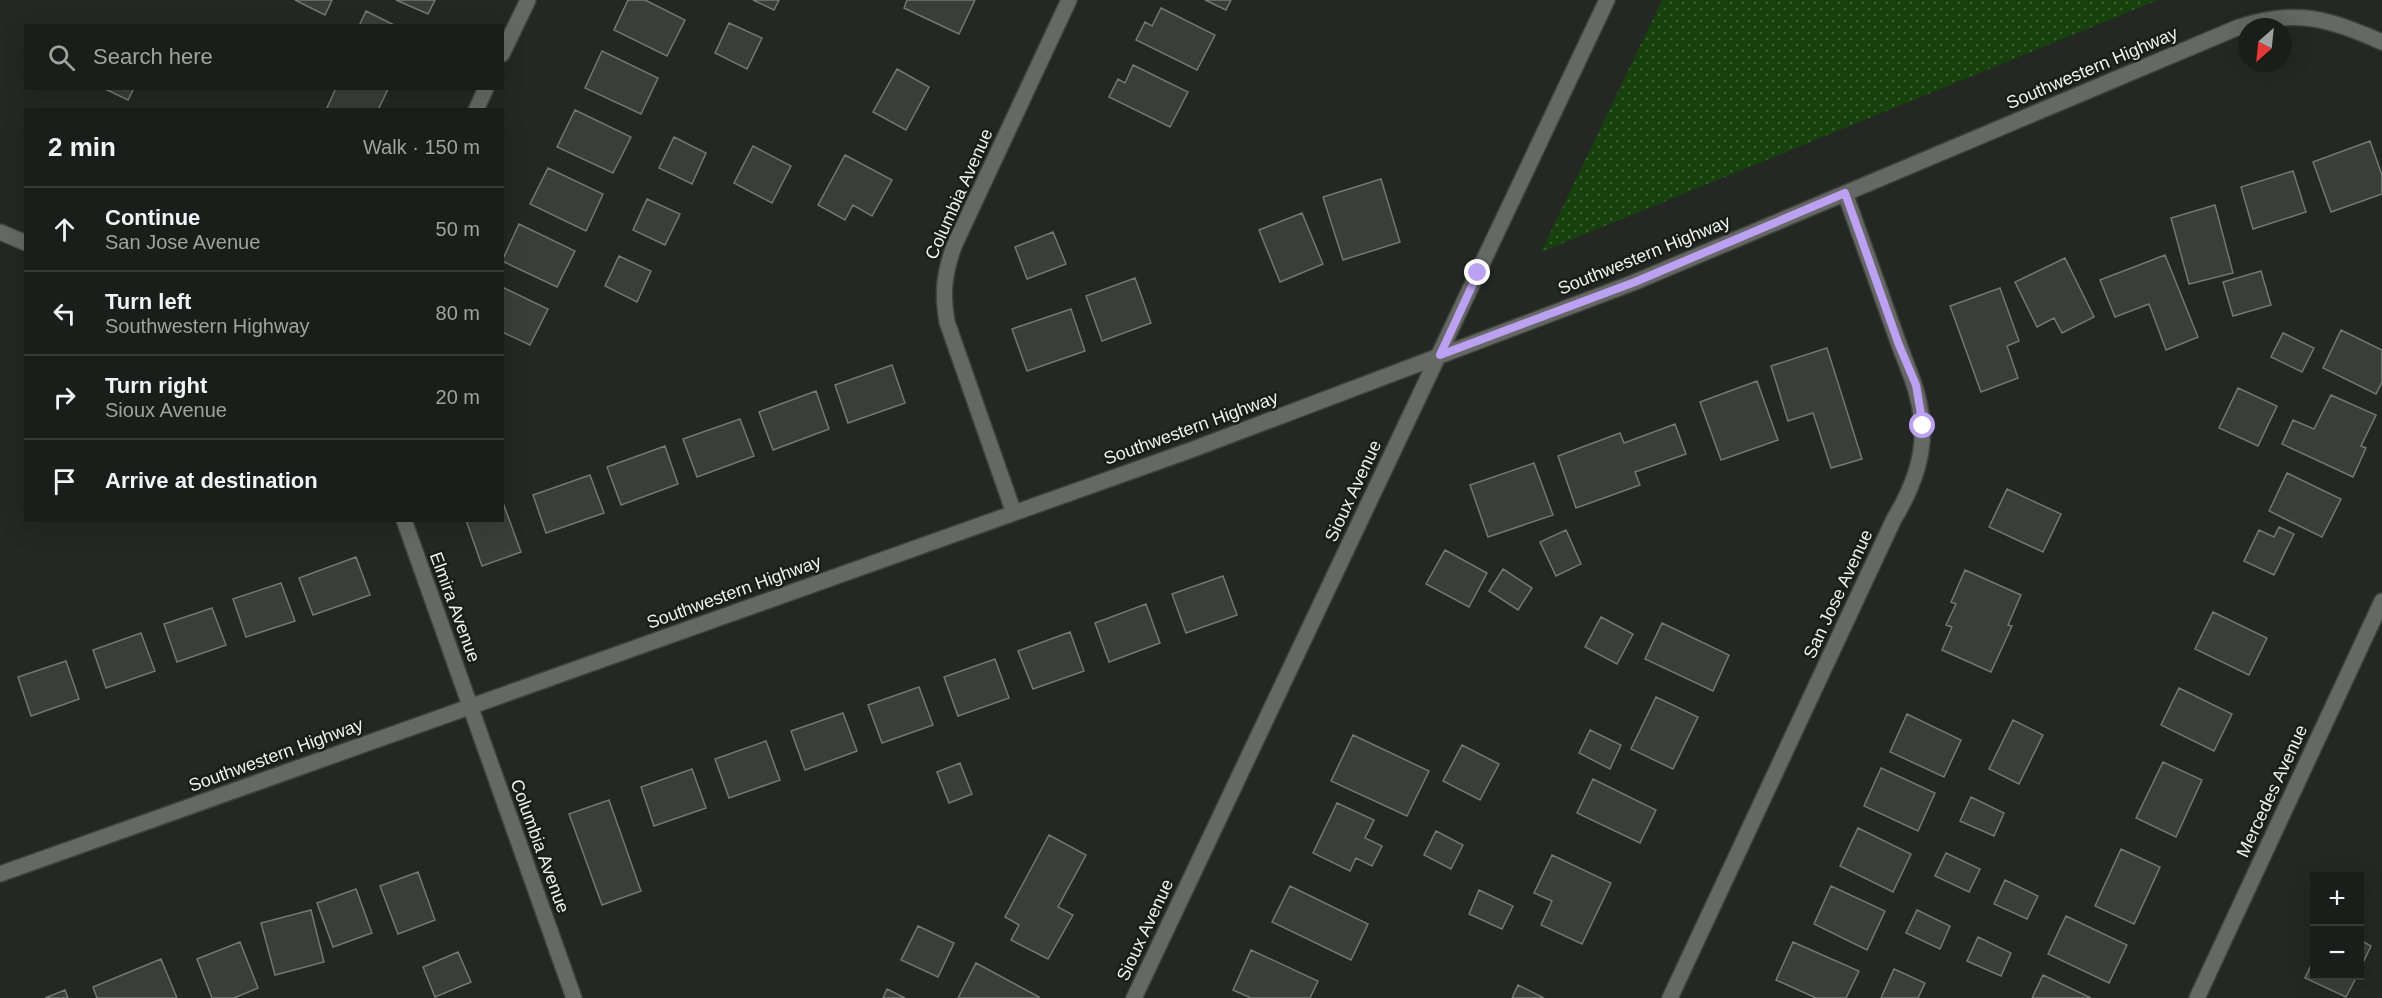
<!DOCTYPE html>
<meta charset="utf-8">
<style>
:root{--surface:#1b1d1a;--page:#282a27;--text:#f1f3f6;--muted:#a0a2a2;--line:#393b39}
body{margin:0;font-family:Helvetica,sans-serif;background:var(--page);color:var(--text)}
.controls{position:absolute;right:18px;bottom:18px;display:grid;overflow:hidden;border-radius:0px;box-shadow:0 6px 24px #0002}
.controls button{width:54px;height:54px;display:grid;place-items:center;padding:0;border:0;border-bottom:2px solid var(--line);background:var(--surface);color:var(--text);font:30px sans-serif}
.compass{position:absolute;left:2238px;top:18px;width:54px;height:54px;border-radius:50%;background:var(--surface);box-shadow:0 6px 24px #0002;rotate:207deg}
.stop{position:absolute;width:18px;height:18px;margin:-14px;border:4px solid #bca0f2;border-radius:50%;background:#fff}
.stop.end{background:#bca0f2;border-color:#fff;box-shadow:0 2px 6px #0008}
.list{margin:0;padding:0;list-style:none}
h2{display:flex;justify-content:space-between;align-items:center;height:78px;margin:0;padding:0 24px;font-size:26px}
h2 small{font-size:20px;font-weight:400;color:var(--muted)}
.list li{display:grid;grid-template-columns:39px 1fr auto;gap:18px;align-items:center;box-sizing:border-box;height:84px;padding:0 24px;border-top:2px solid var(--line)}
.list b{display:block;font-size:22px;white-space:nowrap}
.list p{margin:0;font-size:20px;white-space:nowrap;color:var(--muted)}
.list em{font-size:20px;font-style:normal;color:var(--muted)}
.icon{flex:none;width:33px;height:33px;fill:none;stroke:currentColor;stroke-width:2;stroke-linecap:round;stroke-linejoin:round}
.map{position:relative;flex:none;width:2382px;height:998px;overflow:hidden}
.search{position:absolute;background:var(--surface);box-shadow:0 6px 24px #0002;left:24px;top:24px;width:480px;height:66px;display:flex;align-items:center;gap:15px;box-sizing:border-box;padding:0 21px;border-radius:0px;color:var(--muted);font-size:22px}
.panel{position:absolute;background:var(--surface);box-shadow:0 6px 24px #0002;left:24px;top:108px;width:480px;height:414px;border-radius:0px}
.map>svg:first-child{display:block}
</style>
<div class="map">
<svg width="2382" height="998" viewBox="0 0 2382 998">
<defs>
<pattern id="park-dots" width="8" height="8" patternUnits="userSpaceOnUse" patternTransform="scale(1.5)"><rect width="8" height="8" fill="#17410c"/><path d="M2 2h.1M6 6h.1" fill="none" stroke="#395d30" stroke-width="1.8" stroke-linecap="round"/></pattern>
</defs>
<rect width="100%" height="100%" fill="#242723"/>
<path fill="url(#park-dots)" d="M 1662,0 L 2158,0 L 1541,252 Z"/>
<path fill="#3a3e39" stroke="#737772" stroke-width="1.5" d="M 295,0 L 332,0 L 325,15 Z
M 396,0 L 435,0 L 428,14 Z
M 628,0 L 645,0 L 685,20 L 667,56 L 614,30 Z
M 753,0 L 779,0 L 774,10 Z
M 907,0 L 975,0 L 959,34 L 904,8 Z
M 1205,0 L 1231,0 L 1226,10 Z
M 1161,8 L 1215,35 L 1197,70 L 1136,40 L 1145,22 L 1152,26 Z
M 366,11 L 396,26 L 359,26 Z
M 729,23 L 762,38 L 747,69 L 715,53 Z
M 602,51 L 658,78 L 641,114 L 585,88 Z
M 1133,65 L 1188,92 L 1170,127 L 1109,97 L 1118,79 L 1125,83 Z
M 897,69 L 929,87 L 906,130 L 873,112 Z
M 103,88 L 134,88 L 128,100 Z
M 336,88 L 388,88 L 388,89 L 378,110 L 326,110 Z
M 575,110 L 631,137 L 613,173 L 557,147 Z
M 674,137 L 706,153 L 692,184 L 659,168 Z
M 2370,141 L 2382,175 L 2382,194 L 2331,212 L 2313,162 Z
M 753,146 L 791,166 L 772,203 L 734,183 Z
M 845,155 L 892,180 L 872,216 L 853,205 L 845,220 L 818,205 Z
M 548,168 L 603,194 L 586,231 L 530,204 Z
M 2293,171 L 2306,212 L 2253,229 L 2241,187 Z
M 1381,179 L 1400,242 L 1343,260 L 1323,197 Z
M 647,199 L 680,214 L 665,245 L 633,230 Z
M 2215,205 L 2233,273 L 2189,284 L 2171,218 Z
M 1302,213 L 1323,264 L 1280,282 L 1259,230 Z
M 519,224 L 575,251 L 557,287 L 502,261 Z
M 1053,232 L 1066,264 L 1027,279 L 1015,247 Z
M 2165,255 L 2198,337 L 2166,350 L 2149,304 L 2115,317 L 2100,280 Z
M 619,256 L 651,271 L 637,302 L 605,286 Z
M 2065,258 L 2094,317 L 2062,333 L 2054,318 L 2037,327 L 2015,282 Z
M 2261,271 L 2271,305 L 2233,316 L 2223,282 Z
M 1135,278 L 1151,323 L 1102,341 L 1086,296 Z
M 502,287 L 548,309 L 530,345 L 502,332 Z
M 2000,288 L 2019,341 L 2007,346 L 2018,378 L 1981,392 L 1950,306 Z
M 1071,309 L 1085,351 L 1027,371 L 1012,329 Z
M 2341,330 L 2382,350 L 2382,382 L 2376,394 L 2323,368 Z
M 2283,333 L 2314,348 L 2302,372 L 2271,357 Z
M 1827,348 L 1862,459 L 1831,468 L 1813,413 L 1788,421 L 1771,366 Z
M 892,365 L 905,403 L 848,423 L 835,385 Z
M 1757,381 L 1778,440 L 1721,460 L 1700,402 Z
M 2238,388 L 2277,406 L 2258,446 L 2219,428 Z
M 816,391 L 829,429 L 773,450 L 759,412 Z
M 2331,395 L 2376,415 L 2361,446 L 2366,448 L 2353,477 L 2282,444 L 2293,420 L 2314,429 Z
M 740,419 L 754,456 L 697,477 L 683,439 Z
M 1675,424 L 1686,454 L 1635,472 L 1640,485 L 1576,508 L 1558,456 L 1620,433 L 1624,443 Z
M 665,446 L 678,484 L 621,505 L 607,467 Z
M 1534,463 L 1553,515 L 1488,537 L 1470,485 Z
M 2287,473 L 2341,499 L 2322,537 L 2269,511 Z
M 590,475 L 604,513 L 546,533 L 533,495 Z
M 2007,489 L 2061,514 L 2043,552 L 1989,527 Z
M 502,500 L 521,552 L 482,566 L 466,520 L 502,520 Z
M 2279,527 L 2294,534 L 2274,575 L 2244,561 L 2259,530 L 2274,537 Z
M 1566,530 L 1581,564 L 1556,576 L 1540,542 Z
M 1445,550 L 1487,573 L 1469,607 L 1426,584 Z
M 356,557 L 370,595 L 313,615 L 299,578 Z
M 1503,569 L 1532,588 L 1518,610 L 1489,591 Z
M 1965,570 L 2021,595 L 2008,625 L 2012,626 L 1991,672 L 1942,650 L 1952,627 L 1946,625 L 1956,604 L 1951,602 Z
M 1223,576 L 1237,615 L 1186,633 L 1172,594 Z
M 281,583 L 295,621 L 246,637 L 233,599 Z
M 1146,604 L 1160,643 L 1109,662 L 1095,623 Z
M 212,608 L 226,645 L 177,662 L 164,624 Z
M 2213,612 L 2267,638 L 2249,675 L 2195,649 Z
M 1601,617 L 1633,634 L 1617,664 L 1585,647 Z
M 1662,623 L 1729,655 L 1713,691 L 1645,659 Z
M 1070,632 L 1084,671 L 1033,689 L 1018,651 Z
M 141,633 L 155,671 L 106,688 L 93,650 Z
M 995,659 L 1009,698 L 958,716 L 944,677 Z
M 66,661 L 79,699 L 31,716 L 18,677 Z
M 919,687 L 933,725 L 882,743 L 868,705 Z
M 2179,688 L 2232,714 L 2214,751 L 2161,725 Z
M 1656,697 L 1698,717 L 1673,769 L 1631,749 Z
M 843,713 L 857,751 L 805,770 L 791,731 Z
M 1907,714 L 1961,740 L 1944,777 L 1890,752 Z
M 2013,720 L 2043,735 L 2019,784 L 1989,769 Z
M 1590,730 L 1621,745 L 1610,769 L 1579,753 Z
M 1353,735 L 1429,771 L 1407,816 L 1331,781 Z
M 766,741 L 780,780 L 729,798 L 715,759 Z
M 1462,745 L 1499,764 L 1480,800 L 1443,781 Z
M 2163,762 L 2202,780 L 2176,837 L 2136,818 Z
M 960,763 L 972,794 L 949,803 L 937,772 Z
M 1881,768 L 1935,793 L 1918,831 L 1864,806 Z
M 692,769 L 706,808 L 654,826 L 641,787 Z
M 1593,779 L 1656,810 L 1640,843 L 1577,813 Z
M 1971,797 L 2004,813 L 1994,836 L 1960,821 Z
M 609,800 L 641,891 L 602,905 L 569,814 Z
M 1337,803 L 1374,820 L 1365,838 L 1382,846 L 1372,866 L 1356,858 L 1350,871 L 1313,853 Z
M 1858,828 L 1911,854 L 1893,892 L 1840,866 Z
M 1436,831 L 1463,845 L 1451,869 L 1424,855 Z
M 1049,835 L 1086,855 L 1058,907 L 1073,915 L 1048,959 L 1011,940 L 1019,925 L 1005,917 Z
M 2121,849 L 2160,867 L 2134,924 L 2095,906 Z
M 1946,853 L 1980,869 L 1969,892 L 1935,876 Z
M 1552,855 L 1611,883 L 1582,944 L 1541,925 L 1552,901 L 1534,893 Z
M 418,872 L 435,920 L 398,934 L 380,886 Z
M 2005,880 L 2038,896 L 2027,919 L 1994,904 Z
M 1290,886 L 1368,924 L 1351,960 L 1272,922 Z
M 1831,886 L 1885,911 L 1867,950 L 1814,924 Z
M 356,889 L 372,933 L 333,947 L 317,903 Z
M 1479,890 L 1513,906 L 1502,929 L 1469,914 Z
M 311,910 L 324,962 L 275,975 L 261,923 Z
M 1917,910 L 1950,926 L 1940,949 L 1906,933 Z
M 2066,916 L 2127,945 L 2109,983 L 2048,954 Z
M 918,926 L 954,943 L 938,977 L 901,960 Z
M 1978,937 L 2011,953 L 2001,976 L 1967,961 Z
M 2360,940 L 2371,946 L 2360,969 Z
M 240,942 L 258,988 L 234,998 L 212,998 L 197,959 Z
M 1793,942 L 1859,971 L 1846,998 L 1816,998 L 1776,980 Z
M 1251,950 L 1318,981 L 1310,998 L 1251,998 L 1233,990 Z
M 458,952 L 471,982 L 435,997 L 423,967 Z
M 161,959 L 177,998 L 97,998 L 93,987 Z
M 2314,959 L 2314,976 L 2357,976 L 2346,997 L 2305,978 Z
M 976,963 L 1039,997 L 1038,998 L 958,998 Z
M 1894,969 L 1925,983 L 1918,998 L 1881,998 Z
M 2043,975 L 2091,998 L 2032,998 Z
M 1518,985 L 1544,998 L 1512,998 Z
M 887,989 L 905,998 L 883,998 Z
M 65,990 L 68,998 L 45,998 Z"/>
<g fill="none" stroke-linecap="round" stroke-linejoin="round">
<g stroke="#40433f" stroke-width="18">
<path id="street" d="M 502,54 L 528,0
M 476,110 L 486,88
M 0,232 L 26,243
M 1014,513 L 947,322 C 942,292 944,275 954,246 L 1069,0
M 404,520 L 574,998
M 0,874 L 1191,450 L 1635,282 L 2239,27 C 2296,8 2329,19 2382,42
M 1134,998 L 1607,0
M 1670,998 L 1894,519 C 1911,491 1925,457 1922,423 C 1919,388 1907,368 1896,336 C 1879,288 1862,241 1845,193
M 2197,998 L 2382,601"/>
</g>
<use href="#street" stroke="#666866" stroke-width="15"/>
</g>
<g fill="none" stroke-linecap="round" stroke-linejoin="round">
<path stroke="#bca0f2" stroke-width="8" d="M 1478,273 L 1440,355 L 1635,282 L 1845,193 L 1899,345 L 1916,385 L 1923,426"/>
</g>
<g text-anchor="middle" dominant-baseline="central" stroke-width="5" stroke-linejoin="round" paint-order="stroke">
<g font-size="18" fill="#eef1ee" stroke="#1a1d19">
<text transform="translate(2092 68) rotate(-23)">Southwestern Highway</text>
<text transform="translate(959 194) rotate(-66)">Columbia Avenue</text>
<text transform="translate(1644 255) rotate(-22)">Southwestern Highway</text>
<text transform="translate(1191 428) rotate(-20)">Southwestern Highway</text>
<text transform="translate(1353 491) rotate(-65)">Sioux Avenue</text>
<text transform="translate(734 592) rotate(-20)">Southwestern Highway</text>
<text transform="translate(1838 594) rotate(-65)">San Jose Avenue</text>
<text transform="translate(455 607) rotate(70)">Elmira Avenue</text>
<text transform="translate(276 755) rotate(-20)">Southwestern Highway</text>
<text transform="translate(2272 791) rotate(-65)">Mercedes Avenue</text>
<text transform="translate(540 846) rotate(70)">Columbia Avenue</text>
<text transform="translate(1145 930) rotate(-65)">Sioux Avenue</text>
</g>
</g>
</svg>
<div class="controls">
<button>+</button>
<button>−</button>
</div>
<svg class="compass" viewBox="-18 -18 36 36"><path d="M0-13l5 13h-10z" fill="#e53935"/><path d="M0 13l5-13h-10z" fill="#a0a2a2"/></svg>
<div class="stop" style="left:1923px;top:426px"></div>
<div class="stop end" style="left:1478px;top:273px"></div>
<div class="search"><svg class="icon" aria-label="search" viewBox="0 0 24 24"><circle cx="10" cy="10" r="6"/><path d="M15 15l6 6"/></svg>Search here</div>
<section class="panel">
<h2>2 min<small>Walk · 150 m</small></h2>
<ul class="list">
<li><svg class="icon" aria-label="ahead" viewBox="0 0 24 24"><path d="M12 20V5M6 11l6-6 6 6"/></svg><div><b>Continue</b><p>San Jose Avenue</p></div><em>50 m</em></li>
<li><svg class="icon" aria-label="left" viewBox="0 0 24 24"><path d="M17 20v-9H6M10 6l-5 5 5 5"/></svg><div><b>Turn left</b><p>Southwestern Highway</p></div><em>80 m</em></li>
<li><svg class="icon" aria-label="right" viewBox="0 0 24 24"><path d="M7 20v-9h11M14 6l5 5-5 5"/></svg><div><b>Turn right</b><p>Sioux Avenue</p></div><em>20 m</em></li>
<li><svg class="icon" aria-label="arrive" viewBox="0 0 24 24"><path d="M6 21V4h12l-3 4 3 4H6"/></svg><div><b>Arrive at destination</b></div></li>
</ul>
</section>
</div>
